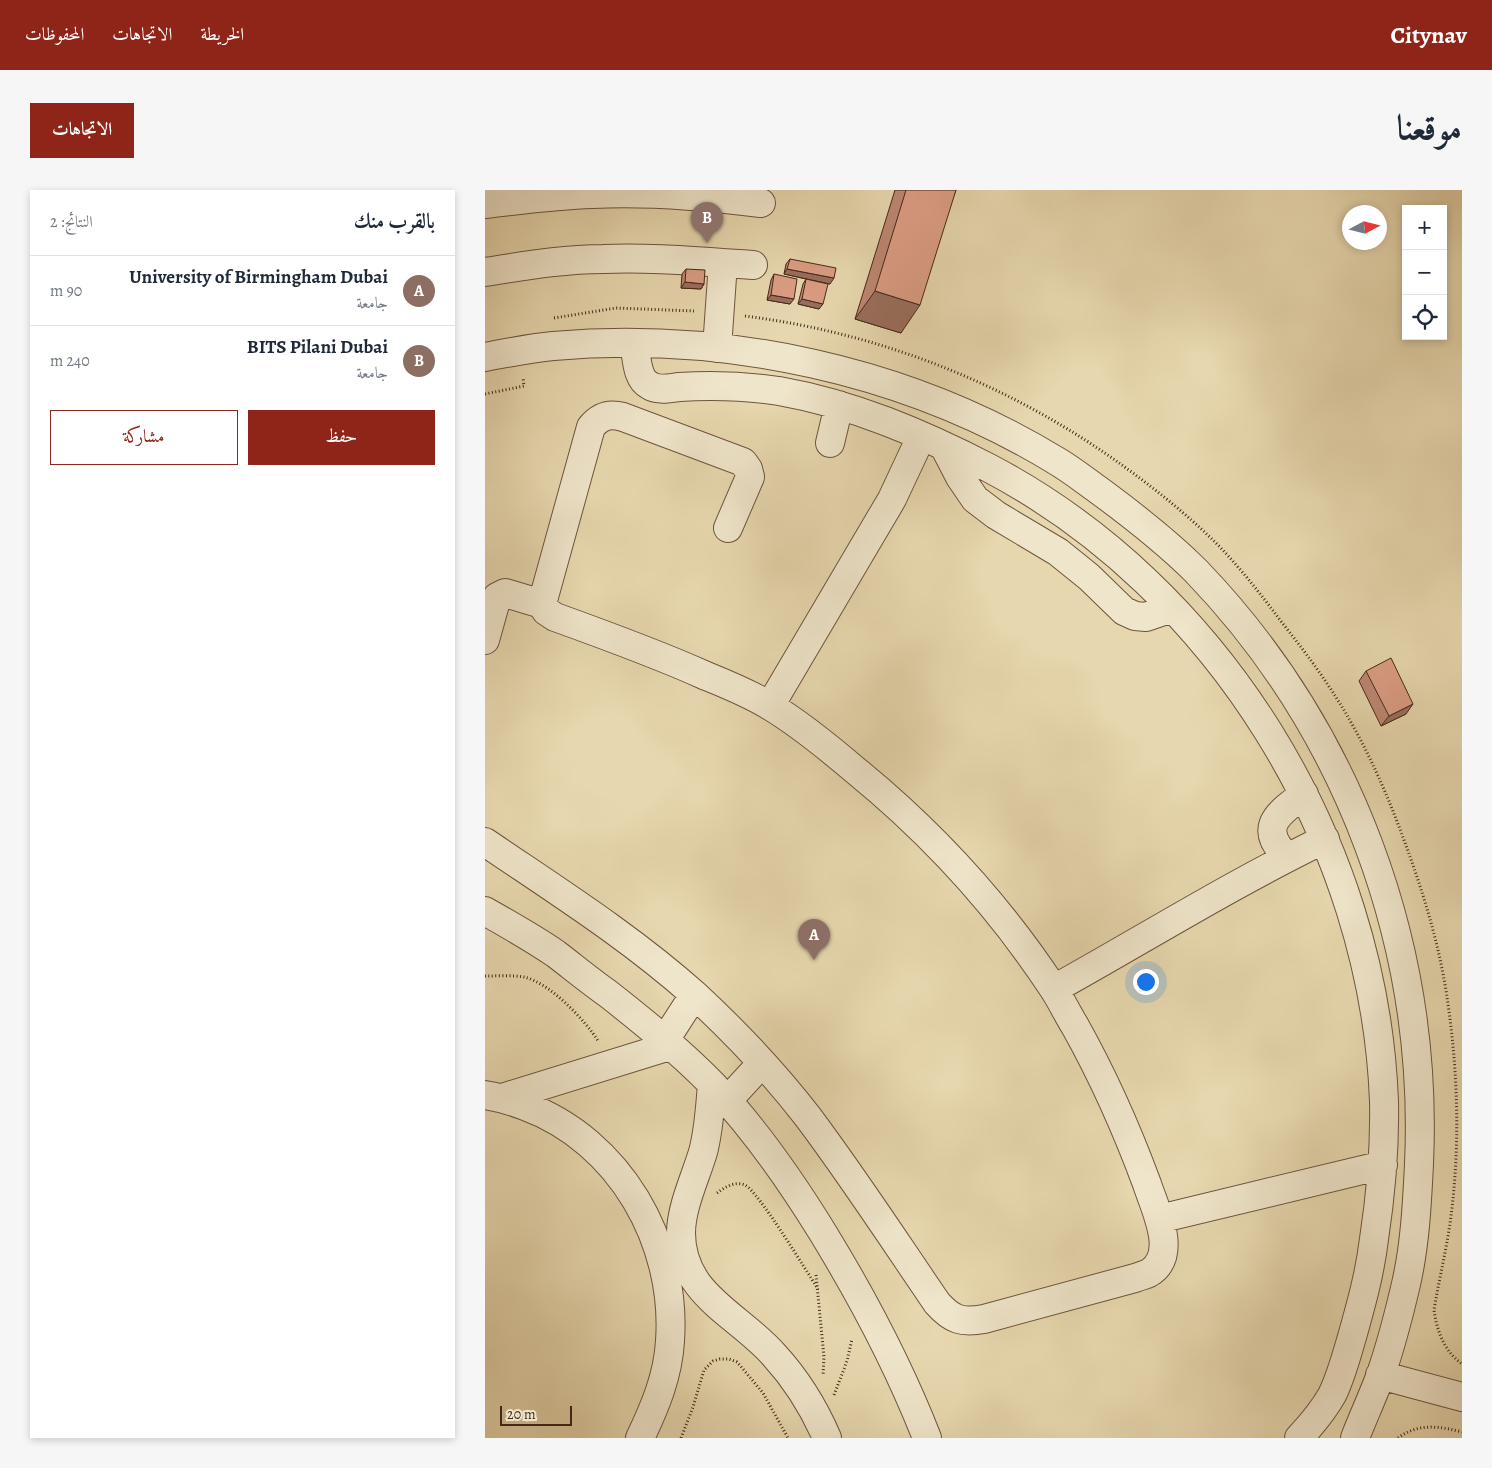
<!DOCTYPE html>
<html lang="ar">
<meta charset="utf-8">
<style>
:root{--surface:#fff;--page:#f6f6f7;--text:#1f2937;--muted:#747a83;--line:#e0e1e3;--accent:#8f2418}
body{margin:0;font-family:Alegreya,Amiri,serif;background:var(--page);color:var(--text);direction:rtl}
.controls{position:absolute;right:15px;top:15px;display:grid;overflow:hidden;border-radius:0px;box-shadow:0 2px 8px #0003}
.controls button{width:45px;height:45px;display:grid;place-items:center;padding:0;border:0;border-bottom:1px solid var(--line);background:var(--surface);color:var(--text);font:25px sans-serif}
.compass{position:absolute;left:857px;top:15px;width:45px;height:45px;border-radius:50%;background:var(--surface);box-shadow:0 2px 8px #0003;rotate:83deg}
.scale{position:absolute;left:15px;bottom:12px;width:72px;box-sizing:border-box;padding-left:5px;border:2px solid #462819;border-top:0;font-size:14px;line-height:18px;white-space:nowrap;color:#462819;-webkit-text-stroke:4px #efe5ca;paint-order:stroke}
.you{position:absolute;left:660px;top:791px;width:18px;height:18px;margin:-12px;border:4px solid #fff;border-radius:50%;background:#1a73e8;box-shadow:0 0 0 8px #1a73e833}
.badge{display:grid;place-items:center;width:32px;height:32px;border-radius:50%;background:var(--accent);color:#fff;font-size:16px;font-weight:700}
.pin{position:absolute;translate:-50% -41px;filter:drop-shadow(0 1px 2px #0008)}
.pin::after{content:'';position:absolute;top:26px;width:18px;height:15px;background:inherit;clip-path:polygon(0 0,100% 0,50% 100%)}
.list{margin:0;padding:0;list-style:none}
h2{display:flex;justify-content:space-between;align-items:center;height:65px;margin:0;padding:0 20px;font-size:21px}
h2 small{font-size:16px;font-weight:400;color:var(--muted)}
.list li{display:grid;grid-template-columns:32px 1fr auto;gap:15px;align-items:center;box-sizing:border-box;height:70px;padding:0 20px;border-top:1px solid var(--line)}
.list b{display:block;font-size:19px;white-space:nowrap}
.list p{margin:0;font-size:16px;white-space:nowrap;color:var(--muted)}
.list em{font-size:16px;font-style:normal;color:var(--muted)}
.actions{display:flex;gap:10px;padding:15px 20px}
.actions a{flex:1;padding:11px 0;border:1px solid var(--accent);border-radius:0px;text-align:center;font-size:18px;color:var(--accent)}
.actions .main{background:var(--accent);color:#fff}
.icon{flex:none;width:28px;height:28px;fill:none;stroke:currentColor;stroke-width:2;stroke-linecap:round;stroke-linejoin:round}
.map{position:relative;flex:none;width:977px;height:1248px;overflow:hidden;direction:ltr;border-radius:0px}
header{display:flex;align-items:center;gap:30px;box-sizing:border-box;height:70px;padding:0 25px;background:var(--accent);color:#fff}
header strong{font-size:24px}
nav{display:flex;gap:28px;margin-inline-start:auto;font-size:18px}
.intro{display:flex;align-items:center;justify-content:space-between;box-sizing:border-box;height:120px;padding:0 30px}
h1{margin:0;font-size:35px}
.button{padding:12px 22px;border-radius:0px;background:var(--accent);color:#fff;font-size:18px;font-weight:700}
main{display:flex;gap:30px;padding:0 30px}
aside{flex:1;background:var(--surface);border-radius:0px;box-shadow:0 2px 8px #0003}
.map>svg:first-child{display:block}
</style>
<header>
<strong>Citynav</strong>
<nav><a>الخريطة</a><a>الاتجاهات</a><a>المحفوظات</a></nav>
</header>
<div class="intro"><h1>موقعنا</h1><a class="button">الاتجاهات</a></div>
<main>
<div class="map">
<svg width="977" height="1248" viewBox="0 0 977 1248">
<rect width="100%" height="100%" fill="#e7d7ae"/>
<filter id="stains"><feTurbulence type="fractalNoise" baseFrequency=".004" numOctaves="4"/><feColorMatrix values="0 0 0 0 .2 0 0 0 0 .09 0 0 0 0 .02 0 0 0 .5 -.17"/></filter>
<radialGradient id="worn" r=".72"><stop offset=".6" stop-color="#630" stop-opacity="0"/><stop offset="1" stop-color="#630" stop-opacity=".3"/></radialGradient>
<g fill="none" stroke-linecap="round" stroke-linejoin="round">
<g stroke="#6e543e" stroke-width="30">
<path id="minor" d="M 0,14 C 36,10 71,5 107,4 C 164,1 220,6 276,13
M 0,82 C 39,76 79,69 118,69 C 169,67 218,72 268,75
M 149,153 C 152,166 151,188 164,195 C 172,201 185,198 194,197 C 228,195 261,196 294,201 C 368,214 438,244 504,278 C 734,399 889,652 899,911 C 900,958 896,1003 889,1049 C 885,1083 876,1115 867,1147 C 861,1167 856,1187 847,1205 C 838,1221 826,1235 814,1248
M 232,158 L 238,73
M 0,167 C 22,163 45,158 68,156 C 240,141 422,180 570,270 C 584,278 598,289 612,299 C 646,324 681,351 711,381 C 864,540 944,755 934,974 C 932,1014 930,1055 921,1094 C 914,1124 906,1155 896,1184 C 888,1206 878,1227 870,1248
M 345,253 L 354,215
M 459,256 L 475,287 L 490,309 L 511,325 L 573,362 L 604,387 L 639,421 L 650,426 L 661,427 L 687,418
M 0,450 L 12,407 L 20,403 L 57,414
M 285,516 L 407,309 L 436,247
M 0,652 C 72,701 145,747 210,805 C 250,842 289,883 323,927 C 368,987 409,1050 452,1113 C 467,1130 477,1133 499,1129 L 650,1088 C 655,1086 660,1085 664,1083 C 694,1065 670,1019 662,994 C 642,940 618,886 590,836 C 582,823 576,810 568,798 C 514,716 446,642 370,580 C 343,557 315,534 285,516 C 264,503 241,494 219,485 C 170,463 120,445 70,427 L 61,421 L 57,414 L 106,237 C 115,226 124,223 138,227 L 258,272 L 263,279 L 265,287 L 243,338
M 802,667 C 772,637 793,624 819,604
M 0,721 C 24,735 48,748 71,764 C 88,777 105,791 122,803 C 158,831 195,861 228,895 C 270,939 306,991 338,1043 C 379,1110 413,1174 442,1248
M 569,799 C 659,749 747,694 840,649
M 180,850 L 209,805
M 227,894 C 225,917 224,940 218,962 C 211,986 196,1017 196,1043 C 196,1105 253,1124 289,1165 C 311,1189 329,1218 342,1248
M 0,905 C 14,907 27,911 40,916 C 135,951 192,1052 185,1151 C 183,1186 170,1217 155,1248
M 17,908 L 185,856
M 242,911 L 277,873
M 674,1029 L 898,975
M 895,1185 L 977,1207"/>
</g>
<path stroke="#462819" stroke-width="3" stroke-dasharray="1 2.5" stroke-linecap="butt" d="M 260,126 C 393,143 518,192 627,268 C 664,294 701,323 733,355 C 757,380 778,407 798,434 C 814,454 829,474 843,495 C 874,541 897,591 916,642 C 937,698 955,755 963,814 C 973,884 975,956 966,1026 C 962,1058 954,1089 949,1120 C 952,1141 959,1161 977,1174
M 69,128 L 131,118 L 209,121
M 0,204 L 39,196 L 38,187
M 0,786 C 12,786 27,785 39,787 C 65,793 99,829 114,852
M 232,1003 C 240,997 250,991 260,995 C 273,1001 322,1082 333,1099
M 331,1085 L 339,1167 L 338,1186
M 349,1205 L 362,1171 L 367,1149
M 196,1248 L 208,1217 L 219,1180 L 228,1171 L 235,1169 L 244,1169 L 252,1172 L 258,1179 L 278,1203 L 303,1248
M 913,1248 C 933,1233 954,1236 977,1242"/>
<use href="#minor" stroke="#efe5ca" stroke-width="28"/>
</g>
<path fill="#bd8772" stroke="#462819" d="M 410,0 L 471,0 L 416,143 L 370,129 Z
M 305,69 L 345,94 L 338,92 L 334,119 L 313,114 L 318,94 L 321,89 L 299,84 L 301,74 Z
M 201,79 L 219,94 L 216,99 L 196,98 L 197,84 Z
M 289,84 L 305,114 L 282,110 L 286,90 Z
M 881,481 L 921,524 L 896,536 L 874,491 Z"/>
<path fill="#9a6e5c" stroke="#462819" d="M 302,79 L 349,88 L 345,94 L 299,84 Z
M 200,92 L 219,94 L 216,99 L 196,98 Z
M 390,101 L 435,115 L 416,143 L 370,129 Z
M 286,105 L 309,109 L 305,114 L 282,110 Z
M 317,109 L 338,114 L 334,119 L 313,114 Z
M 928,514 L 921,524 L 896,536 L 904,526 Z"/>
<path fill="#dc9d84" stroke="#462819" d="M 421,0 L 471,0 L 435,115 L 390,101 Z
M 305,69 L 351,78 L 349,88 L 302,79 Z
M 201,79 L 220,80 L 219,94 L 200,92 Z
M 289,84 L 312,89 L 309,109 L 286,105 Z
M 321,89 L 343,94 L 338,114 L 317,109 Z
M 906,468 L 928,514 L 904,526 L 881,481 Z"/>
<rect width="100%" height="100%" filter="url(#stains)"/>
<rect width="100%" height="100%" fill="url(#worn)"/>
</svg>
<div class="controls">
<button>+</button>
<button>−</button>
<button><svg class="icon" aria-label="locate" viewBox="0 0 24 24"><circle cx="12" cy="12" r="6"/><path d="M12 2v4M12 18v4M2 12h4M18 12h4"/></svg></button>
</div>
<svg class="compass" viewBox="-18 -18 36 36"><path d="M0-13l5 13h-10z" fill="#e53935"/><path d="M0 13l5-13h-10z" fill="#747a83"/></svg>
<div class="scale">20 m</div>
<div class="you"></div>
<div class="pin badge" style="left:329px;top:770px;background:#8d6e63">A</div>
<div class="pin badge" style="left:222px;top:53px;background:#8d6e63">B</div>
</div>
<aside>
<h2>بالقرب منك<small>النتائج: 2</small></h2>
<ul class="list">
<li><span class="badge" style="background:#8d6e63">A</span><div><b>University of Birmingham Dubai</b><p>جامعة</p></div><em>90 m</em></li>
<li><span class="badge" style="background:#8d6e63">B</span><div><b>BITS Pilani Dubai</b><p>جامعة</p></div><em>240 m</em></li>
</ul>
<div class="actions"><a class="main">حفظ</a><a>مشاركة</a></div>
</aside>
</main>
